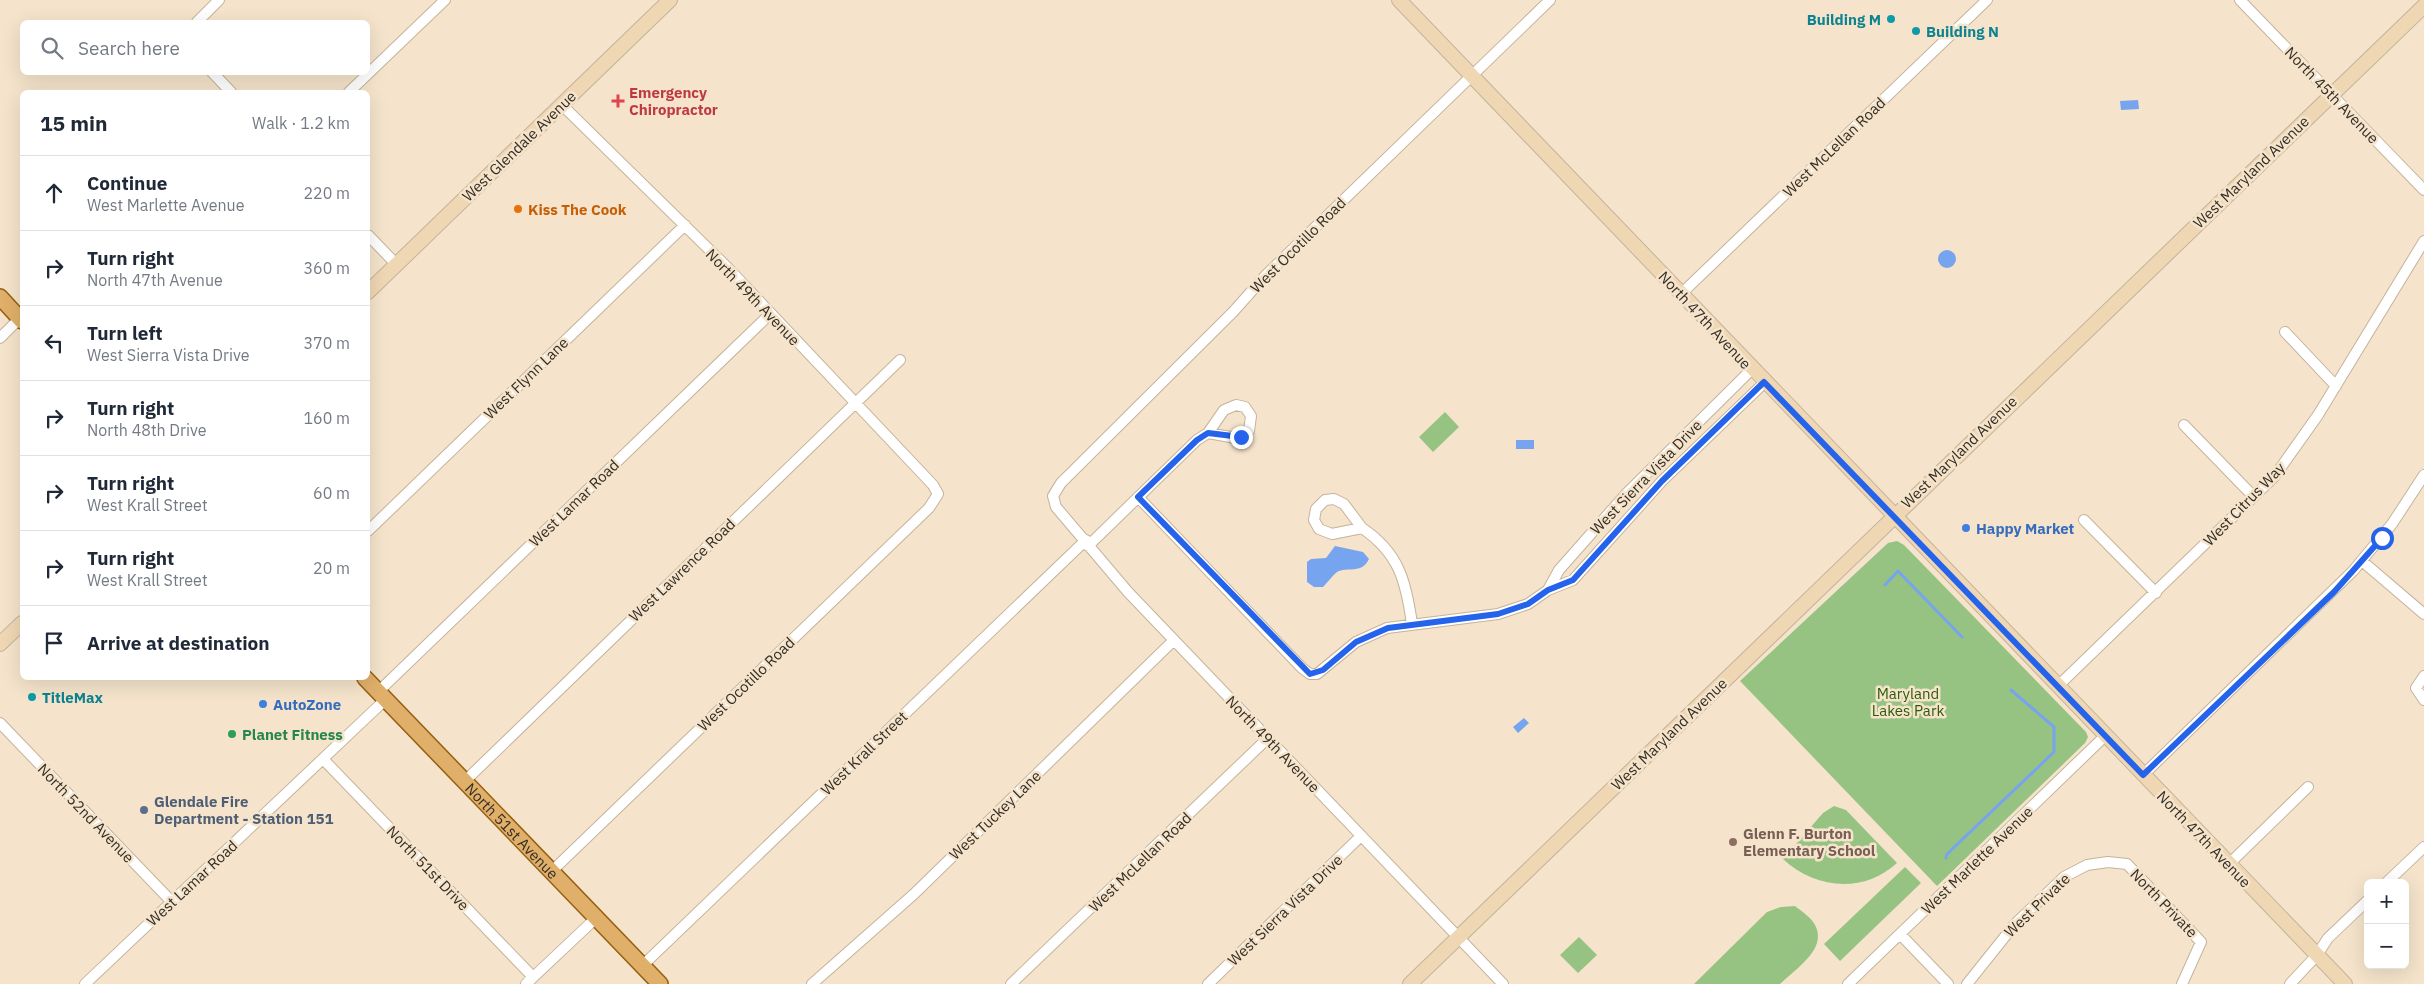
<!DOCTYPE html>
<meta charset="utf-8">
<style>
:root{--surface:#fff;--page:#f2f2f3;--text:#1f2937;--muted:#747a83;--line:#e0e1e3}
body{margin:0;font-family:"IBM Plex Sans",sans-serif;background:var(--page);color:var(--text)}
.controls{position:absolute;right:15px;bottom:15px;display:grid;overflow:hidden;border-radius:8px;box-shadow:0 5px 20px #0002}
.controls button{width:45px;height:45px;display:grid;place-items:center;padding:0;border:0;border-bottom:1px solid var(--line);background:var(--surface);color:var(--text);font:25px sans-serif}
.stop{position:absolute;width:15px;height:15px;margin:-11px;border:4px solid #2563eb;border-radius:50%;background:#fff}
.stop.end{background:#2563eb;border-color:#fff;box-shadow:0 1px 5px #0008}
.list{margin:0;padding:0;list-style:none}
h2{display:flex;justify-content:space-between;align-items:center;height:65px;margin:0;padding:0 20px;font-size:21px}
h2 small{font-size:16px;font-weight:400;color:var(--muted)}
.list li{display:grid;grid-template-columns:32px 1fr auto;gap:15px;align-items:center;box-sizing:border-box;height:75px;padding:0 20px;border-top:1px solid var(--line)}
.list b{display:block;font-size:19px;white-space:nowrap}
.list p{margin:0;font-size:16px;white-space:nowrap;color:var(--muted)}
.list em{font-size:16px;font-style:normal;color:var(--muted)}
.icon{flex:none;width:28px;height:28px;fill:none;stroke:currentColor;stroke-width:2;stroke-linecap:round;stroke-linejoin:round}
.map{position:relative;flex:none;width:2424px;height:984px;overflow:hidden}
.search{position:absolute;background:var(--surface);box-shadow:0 5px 20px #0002;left:20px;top:20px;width:350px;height:55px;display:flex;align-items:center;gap:12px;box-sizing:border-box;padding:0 18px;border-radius:8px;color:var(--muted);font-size:19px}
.panel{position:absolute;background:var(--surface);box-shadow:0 5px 20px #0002;left:20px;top:90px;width:350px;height:590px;border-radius:8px}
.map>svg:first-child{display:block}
</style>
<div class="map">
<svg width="2424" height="984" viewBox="0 0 2424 984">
<rect width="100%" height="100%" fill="#f5e4cb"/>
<path fill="#96c381" d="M 1445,412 L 1459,427 L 1433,452 L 1419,437 Z
M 1897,541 L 1904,545 L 2086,732 L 2088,737 L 2085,743 L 1937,886 L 1740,681 L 1888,543 Z
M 1834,806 L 1846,810 L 1897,863 C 1863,894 1815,889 1783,859 L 1823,813 Z
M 1905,867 L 1921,883 L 1840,961 L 1824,944 Z
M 1795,906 C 1801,911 1812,918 1815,925 C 1828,949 1795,969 1780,984 L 1694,984 L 1767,912 L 1781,907 Z
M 1579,937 L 1597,955 L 1578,973 L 1560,955 Z"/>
<path fill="#77a4ee" d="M 2138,100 L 2139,109 L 2121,110 L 2120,101 Z
M1938 259a9 9 0 1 1 18 0a9 9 0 1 1-18 0Z
M 1516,440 L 1534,440 L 1534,449 L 1516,449 Z
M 1335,546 L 1363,552 L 1369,559 C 1361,575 1347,566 1337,572 C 1332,576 1328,582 1323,587 L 1314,587 L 1307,582 L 1307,562 L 1311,559 L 1326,558 Z
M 1524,718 L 1529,723 L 1518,733 L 1513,727 Z"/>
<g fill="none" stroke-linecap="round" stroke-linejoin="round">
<path stroke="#77a4ee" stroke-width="3" d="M 1885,585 L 1898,571 L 1962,637
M 1946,858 L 1947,854 L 2054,752 L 2054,727 L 2011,690"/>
<g stroke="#c4b39b" stroke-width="12">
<path id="street" d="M 2240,0 L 2424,190
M 197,22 L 219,0
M 212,72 L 231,92
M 349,92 L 445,0
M 368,235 L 396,264
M 1681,294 L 1987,0
M 2285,332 L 2336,386
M 0,338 L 20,318
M 1236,405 L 1245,407 L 1251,416 L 1249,431 L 1236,438 L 1208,433 L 1224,410 Z
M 2184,425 L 2254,497
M 1138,497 L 1302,668 L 1310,674 L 1317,674 L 1356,642 L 1387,628 L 1498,614 L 1528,604 L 1548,590 L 1573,580 L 1662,481 L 1764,383
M 1334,499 L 1344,504 L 1362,528 L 1332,534 L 1319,529 L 1314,520 L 1316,509 L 1325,500 Z
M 2084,520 L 2156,593
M 1362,528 C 1399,553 1406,581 1412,624
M 368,531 L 685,225
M 1088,546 L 1197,440 L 1208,433
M 2362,561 L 2424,614
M 1548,590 L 1559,570 L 1626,494 L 1752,369
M 2424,676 L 2416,688 L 2424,700
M 2058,686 L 2274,477 L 2318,415 L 2424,241
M 379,691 L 769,315
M 0,723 L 172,902
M 323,759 L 533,977
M 2143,775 L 2353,571 L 2392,524 L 2424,475
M 465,781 L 900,360
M 2229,864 L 2308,787
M 552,871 L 929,508 L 938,494 L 933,485 L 729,269 L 562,105
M 2386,883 L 2424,847
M 1900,934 L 1948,984
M 642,966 L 1086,540
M 85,984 L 386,699
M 526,984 L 596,918
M 812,984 L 914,894 L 1174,640
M 1011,984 L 1268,738
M 1208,984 L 1361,836
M 1503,984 L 1128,592 L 1056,507 L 1053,496 L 1061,483 L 1233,312 L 1266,275 L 1550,0
M 1848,984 L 2105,736
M 1967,984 L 2015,924 L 2064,877 L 2087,865 L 2108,862 L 2127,864 L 2201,942 L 2182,984
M 2290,984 L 2317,955 L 2328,938 L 2368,900"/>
</g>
<g stroke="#c4b39b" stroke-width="16">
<path id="secondary" d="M 1399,0 L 2345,984
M 368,292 L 670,0
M 0,644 L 22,623
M 1410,984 L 2424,6"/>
</g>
<g stroke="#965f10" stroke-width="18">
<g id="primary">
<path d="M 0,297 L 22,321"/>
<path id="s1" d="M 365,678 L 660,984"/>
</g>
</g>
<use href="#street" stroke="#fff" stroke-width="10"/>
<use href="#secondary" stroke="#efd7b4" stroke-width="14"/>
<use href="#primary" stroke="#e0af6a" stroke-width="15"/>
</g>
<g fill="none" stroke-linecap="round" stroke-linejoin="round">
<path stroke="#2563eb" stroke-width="6" d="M 1241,437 L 1208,433 L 1197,440 L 1138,497 L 1310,674 L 1323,670 L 1356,642 L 1388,628 L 1498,614 L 1528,604 L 1548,590 L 1573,580 L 1662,481 L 1764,382 L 2143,775 L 2334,592 L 2382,538"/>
</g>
<g fill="#0f9aa8" stroke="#f5e4cb" stroke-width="2">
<circle cx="1891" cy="19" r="5"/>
<circle cx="1916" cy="31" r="5"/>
<circle cx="32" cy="697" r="5"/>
</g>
<path fill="#e0444e" stroke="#f5e4cb" stroke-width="2" d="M615.5 93.5h5v5h5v5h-5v5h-5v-5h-5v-5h5z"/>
<circle fill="#e8710a" stroke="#f5e4cb" stroke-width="2" cx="518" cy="209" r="5"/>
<g fill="#3f7fe0" stroke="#f5e4cb" stroke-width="2">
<circle cx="1966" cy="528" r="5"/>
<circle cx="263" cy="704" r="5"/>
</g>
<circle fill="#2e9e5b" stroke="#f5e4cb" stroke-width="2" cx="232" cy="734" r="5"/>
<circle fill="#5c6f8a" stroke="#f5e4cb" stroke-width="2" cx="144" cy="810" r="5"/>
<circle fill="#8d6e63" stroke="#f5e4cb" stroke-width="2" cx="1733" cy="842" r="5"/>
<g text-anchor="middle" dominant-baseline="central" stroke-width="5" stroke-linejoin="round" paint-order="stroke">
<g font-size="15" font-weight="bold" fill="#0d838f" stroke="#f5e4cb" text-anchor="start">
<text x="1881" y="19" text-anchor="end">Building M</text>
<text x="1926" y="31">Building N</text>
<text x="42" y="697">TitleMax</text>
</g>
<g font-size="15" font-weight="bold" fill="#be3a42" stroke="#f5e4cb" text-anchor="start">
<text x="629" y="92">Emergency<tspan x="629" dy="17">Chiropractor</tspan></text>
</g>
<g font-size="15" fill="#332d23" stroke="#f5e4cb">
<text transform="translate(2332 95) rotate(46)">North 45th Avenue</text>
<text transform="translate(519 146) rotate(-44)">West Glendale Avenue</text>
<text transform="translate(1834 147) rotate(-44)">West McLellan Road</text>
<text transform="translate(2251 172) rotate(-44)">West Maryland Avenue</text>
<text transform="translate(1298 245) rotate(-45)">West Ocotillo Road</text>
<text transform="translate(753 297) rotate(46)">North 49th Avenue</text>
<text transform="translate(1705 320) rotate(47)">North 47th Avenue</text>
<text transform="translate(526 378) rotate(-44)">West Flynn Lane</text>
<text transform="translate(1959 452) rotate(-44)">West Maryland Avenue</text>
<text transform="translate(1646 477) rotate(-46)">West Sierra Vista Drive</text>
<text transform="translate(574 503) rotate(-44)">West Lamar Road</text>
<text transform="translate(2244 504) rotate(-46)">West Citrus Way</text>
<text transform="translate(682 570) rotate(-44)">West Lawrence Road</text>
<text transform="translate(746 684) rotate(-44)">West Ocotillo Road</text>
<text transform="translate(1669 734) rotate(-44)">West Maryland Avenue</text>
<text transform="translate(1273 744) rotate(46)">North 49th Avenue</text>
<text transform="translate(864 753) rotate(-44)">West Krall Street</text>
<text transform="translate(86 813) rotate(46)">North 52nd Avenue</text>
<text transform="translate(995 815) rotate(-44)">West Tuckey Lane</text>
<text stroke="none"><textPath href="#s1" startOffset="212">North 51st Avenue</textPath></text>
<text transform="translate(2204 839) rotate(46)">North 47th Avenue</text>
<text transform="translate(1977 860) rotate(-44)">West Marlette Avenue</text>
<text transform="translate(1140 862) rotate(-44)">West McLellan Road</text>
<text transform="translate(428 868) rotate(46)">North 51st Drive</text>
<text transform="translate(192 883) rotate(-43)">West Lamar Road</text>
<text transform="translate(2164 903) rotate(46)">North Private</text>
<text transform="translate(2037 905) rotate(-44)">West Private</text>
<text transform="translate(1285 910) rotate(-44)">West Sierra Vista Drive</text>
</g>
<g font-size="15" font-weight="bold" fill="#c56008" stroke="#f5e4cb" text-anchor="start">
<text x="528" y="209">Kiss The Cook</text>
</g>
<g font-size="15" font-weight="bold" fill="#366cbe" stroke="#f5e4cb" text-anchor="start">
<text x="1976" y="528">Happy Market</text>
<text x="273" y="704">AutoZone</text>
</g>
<g font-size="15" fill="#2c5b08" stroke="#f5e4cb">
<text x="1908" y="693">Maryland<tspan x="1908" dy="17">Lakes Park</tspan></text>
</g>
<g font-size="15" font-weight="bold" fill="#27864d" stroke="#f5e4cb" text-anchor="start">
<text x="242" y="734">Planet Fitness</text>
</g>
<g font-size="15" font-weight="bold" fill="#4e5e75" stroke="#f5e4cb" text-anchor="start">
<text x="154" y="801">Glendale Fire<tspan x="154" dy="17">Department - Station 151</tspan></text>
</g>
<g font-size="15" font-weight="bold" fill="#785e54" stroke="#f5e4cb" text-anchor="start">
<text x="1743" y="833">Glenn F. Burton<tspan x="1743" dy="17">Elementary School</tspan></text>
</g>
</g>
</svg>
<div class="controls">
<button>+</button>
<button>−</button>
</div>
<div class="stop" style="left:2382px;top:538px"></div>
<div class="stop end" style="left:1241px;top:437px"></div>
<div class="search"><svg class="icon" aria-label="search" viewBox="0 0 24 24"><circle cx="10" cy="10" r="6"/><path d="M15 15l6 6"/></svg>Search here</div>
<section class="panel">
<h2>15 min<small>Walk · 1.2 km</small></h2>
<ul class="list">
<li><svg class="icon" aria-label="ahead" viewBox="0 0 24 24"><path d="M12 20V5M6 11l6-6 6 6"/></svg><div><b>Continue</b><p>West Marlette Avenue</p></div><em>220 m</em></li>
<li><svg class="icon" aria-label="right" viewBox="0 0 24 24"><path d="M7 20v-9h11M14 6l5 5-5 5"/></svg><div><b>Turn right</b><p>North 47th Avenue</p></div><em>360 m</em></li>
<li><svg class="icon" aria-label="left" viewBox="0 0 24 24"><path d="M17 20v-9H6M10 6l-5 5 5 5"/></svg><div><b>Turn left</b><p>West Sierra Vista Drive</p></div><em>370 m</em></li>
<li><svg class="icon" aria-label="right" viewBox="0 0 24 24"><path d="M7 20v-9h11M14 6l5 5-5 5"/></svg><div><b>Turn right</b><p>North 48th Drive</p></div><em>160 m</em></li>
<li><svg class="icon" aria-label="right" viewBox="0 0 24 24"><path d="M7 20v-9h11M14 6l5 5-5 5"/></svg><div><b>Turn right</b><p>West Krall Street</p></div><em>60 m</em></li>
<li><svg class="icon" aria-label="right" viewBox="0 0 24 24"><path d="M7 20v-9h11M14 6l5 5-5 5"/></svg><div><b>Turn right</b><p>West Krall Street</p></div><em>20 m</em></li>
<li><svg class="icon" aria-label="arrive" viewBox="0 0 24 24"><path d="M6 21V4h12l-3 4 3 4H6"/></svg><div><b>Arrive at destination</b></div></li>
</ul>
</section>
</div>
